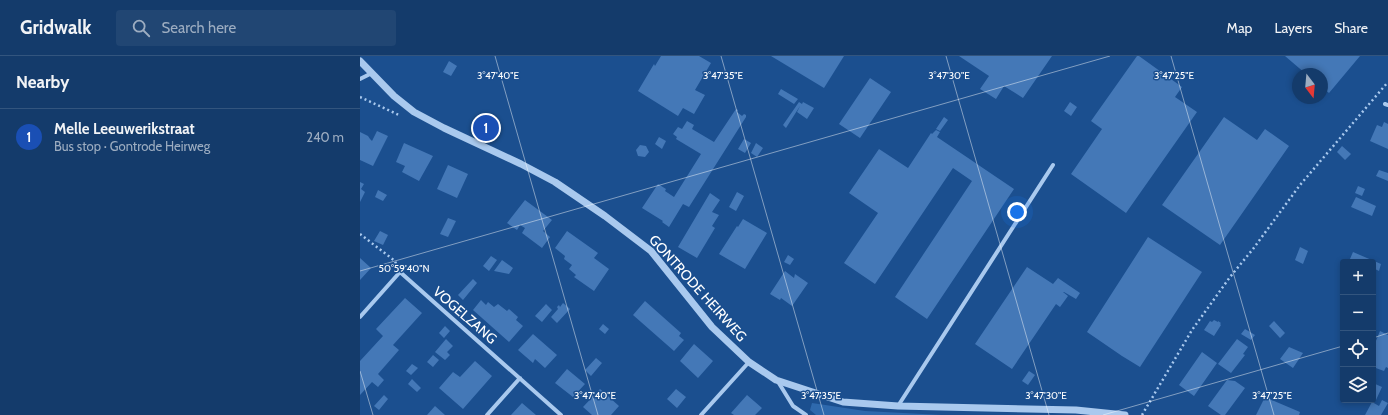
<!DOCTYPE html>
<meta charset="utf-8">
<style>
:root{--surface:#143b6b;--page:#214673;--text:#f1f3f6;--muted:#9dadc1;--line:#33557e;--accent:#8c9099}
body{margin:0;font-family:Cabin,sans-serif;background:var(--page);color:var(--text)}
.controls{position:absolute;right:12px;bottom:12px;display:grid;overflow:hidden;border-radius:4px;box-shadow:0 2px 6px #0003}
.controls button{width:36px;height:36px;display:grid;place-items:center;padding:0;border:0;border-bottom:1px solid var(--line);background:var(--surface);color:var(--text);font:20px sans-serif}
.compass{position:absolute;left:932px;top:12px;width:36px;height:36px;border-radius:50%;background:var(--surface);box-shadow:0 2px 6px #0003;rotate:164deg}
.you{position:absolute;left:657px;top:156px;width:14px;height:14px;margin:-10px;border:3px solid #fff;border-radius:50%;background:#1a73e8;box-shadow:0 0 0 6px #1a73e833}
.badge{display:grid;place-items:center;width:26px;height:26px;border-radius:50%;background:var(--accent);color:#fff;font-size:13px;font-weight:700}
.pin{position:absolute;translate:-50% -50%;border:2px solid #fff;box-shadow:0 1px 4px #0006}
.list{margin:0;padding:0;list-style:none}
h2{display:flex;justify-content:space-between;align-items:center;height:52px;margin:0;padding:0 16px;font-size:17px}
h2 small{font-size:13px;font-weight:400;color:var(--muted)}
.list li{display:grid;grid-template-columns:26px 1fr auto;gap:12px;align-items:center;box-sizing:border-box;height:56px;padding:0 16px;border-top:1px solid var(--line)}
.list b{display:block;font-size:15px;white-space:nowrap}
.list p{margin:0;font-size:13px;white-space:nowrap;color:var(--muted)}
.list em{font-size:13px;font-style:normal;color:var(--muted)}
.icon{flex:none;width:22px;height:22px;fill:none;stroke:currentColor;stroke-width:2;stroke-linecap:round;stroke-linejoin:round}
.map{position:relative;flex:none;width:1028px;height:359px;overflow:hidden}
header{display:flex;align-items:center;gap:24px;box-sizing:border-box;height:56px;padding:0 20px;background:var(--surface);border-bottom:1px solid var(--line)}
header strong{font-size:19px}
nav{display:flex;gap:22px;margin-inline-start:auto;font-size:14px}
.search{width:280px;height:36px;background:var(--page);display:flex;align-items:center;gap:10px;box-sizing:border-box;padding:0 14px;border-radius:4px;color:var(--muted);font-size:15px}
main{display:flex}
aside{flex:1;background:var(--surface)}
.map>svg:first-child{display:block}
</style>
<header>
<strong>Gridwalk</strong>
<div class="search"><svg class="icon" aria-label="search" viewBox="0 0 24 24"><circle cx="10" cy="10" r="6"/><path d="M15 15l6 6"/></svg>Search here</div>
<nav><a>Map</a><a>Layers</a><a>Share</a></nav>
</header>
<main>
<aside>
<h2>Nearby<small></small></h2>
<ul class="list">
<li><span class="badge" style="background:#1a4fb4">1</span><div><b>Melle Leeuwerikstraat</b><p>Bus stop · Gontrode Heirweg</p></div><em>240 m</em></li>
</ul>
</aside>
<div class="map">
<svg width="1028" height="359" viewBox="0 0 1028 359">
<rect width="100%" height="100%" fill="#1b4f8f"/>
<path fill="#2e69ad" d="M 452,347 L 505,355 L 582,359 L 456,359 L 450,354 Z"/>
<path fill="#4478b7" d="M 301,0 L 339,0 L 351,7 L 335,34 L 345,39 L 334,58 L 323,52 L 318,60 L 278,35 L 294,8 L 295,10 Z
M 411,0 L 484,0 L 464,32 Z
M 599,0 L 692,0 L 663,42 L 644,30 L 636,43 L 620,33 L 629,20 Z
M 777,0 L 779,0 L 822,31 L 815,41 L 837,56 L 766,157 L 711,118 L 742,73 L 731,65 Z
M 925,0 L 1000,0 L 969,37 L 962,31 L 962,18 L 946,18 Z
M 89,5 L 97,10 L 91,20 L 83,16 Z
M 510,22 L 531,36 L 500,82 L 479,68 Z
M 421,33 L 438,43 L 434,48 L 418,38 Z
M 439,46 L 442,48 L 443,46 L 454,52 L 447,63 L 437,56 L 440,50 L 426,72 L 423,69 Z
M 710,46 L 717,51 L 711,60 L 704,55 Z
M 376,53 L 378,54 L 377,56 L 382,60 L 384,58 L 386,59 L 386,61 L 329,151 L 323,148 L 309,171 L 302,166 L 303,165 L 282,152 L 298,128 L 306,133 L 305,135 L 314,141 L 341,98 L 316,83 L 317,81 L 313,78 L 318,71 L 322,73 L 327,65 L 334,69 L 332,73 L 354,86 Z
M 584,61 L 588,64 L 580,75 L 576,73 Z
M 864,61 L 897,84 L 905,73 L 929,90 L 860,189 L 802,149 Z
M 1024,66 L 1028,68 L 1028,93 L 1010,85 L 1017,69 L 1022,71 Z
M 576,74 L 580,76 L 577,81 L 654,133 L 567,263 L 535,241 L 612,125 L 593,112 L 515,228 L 484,207 L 518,157 L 489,137 L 519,93 L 548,112 L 571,77 L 572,78 Z
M 17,75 L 28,80 L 13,110 L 0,104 L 0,76 L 8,80 L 10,83 L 12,85 Z
M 299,81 L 306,85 L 302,93 L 295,88 Z
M 384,83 L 391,87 L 385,97 L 378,93 Z
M 44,87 L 73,100 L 59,125 L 42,116 L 45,110 L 36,106 Z
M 396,87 L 403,92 L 397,101 L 391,97 Z
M 280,89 L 286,90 L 289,96 L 285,101 L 278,100 L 276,94 Z
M 982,90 L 991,98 L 985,104 L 977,96 Z
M 88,109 L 108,118 L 97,142 L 77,133 Z
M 1019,114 L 1028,117 L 1028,125 L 1016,120 Z
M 0,126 L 4,128 L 1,133 L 5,136 L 0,146 Z
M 998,130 L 1005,133 L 1002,140 L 995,137 Z
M 18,134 L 27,139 L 23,145 L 15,141 Z
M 377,136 L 384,140 L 376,155 L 369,151 Z
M 350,137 L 360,144 L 352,156 L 359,159 L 352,170 L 355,172 L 337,202 L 318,191 Z
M 996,141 L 1016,150 L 1012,160 L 991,151 Z
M 165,144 L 192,164 L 183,175 L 190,181 L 182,192 L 162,177 L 165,172 L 160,169 L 157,174 L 147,167 Z
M 88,162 L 96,165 L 88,181 L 80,178 Z
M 383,163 L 407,177 L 385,213 L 359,198 L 377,170 L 378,171 Z
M 20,175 L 28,179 L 23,189 L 14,185 Z
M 207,175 L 238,197 L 234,202 L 249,213 L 234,235 L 214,221 L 216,219 L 209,213 L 212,209 L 204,203 L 205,200 L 195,192 Z
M 788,181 L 842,216 L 780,311 L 762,300 L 727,276 Z
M 940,191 L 948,195 L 943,208 L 935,204 Z
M 993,196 L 1021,208 L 1019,215 L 1013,212 L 1013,206 L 998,206 L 990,203 Z
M 428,199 L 434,203 L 430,209 L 424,206 Z
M 131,200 L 137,204 L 129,215 L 123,210 Z
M 0,202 L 11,212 L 0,224 Z
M 142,204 L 153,212 L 149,218 L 134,215 Z
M 667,211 L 693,228 L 698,222 L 720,237 L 716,243 L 704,236 L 703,236 L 708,240 L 700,251 L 696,248 L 652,313 L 615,288 Z
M 425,215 L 434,222 L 435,218 L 448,227 L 432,250 L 421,242 L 420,244 L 410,238 Z
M 113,223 L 117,227 L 103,244 L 98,239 Z
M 45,242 L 62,257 L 33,289 L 39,294 L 18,318 L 24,324 L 18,331 L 12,326 L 0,339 L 0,305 L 23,280 L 16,273 Z
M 121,244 L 126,249 L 128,246 L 134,251 L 138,248 L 147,255 L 149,253 L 158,261 L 156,264 L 163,270 L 149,286 L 113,254 Z
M 285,245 L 321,277 L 319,280 L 324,284 L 314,295 L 273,259 Z
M 203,247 L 210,253 L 197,267 L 191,261 L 198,253 L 197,251 L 199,249 L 200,251 Z
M 186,248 L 192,254 L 182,266 L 175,260 Z
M 854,264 L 858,266 L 858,265 L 861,267 L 860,268 L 861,269 L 854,280 L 844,274 L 850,265 L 852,266 Z
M 914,265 L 925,277 L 920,282 L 909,270 Z
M 243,268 L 249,273 L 245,278 L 239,273 Z
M 85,270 L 90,275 L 84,282 L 79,277 Z
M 885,273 L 895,279 L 891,284 L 881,278 Z
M 1020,275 L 1028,279 L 1028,312 L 1026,311 L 1024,315 L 1013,311 L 1013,292 Z
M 173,278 L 197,299 L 185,312 L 175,303 L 173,307 L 158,294 Z
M 86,283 L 93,290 L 87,296 L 90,299 L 85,304 L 75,296 Z
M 877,283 L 888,291 L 883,298 L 885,299 L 871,317 L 858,308 Z
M 334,288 L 353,305 L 338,322 L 320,305 Z
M 929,291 L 943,297 L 933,312 L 920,303 Z
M 842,296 L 857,307 L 834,340 L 819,329 Z
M 73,299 L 79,304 L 73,311 L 67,306 Z
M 236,302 L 242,307 L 231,320 L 225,314 Z
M 115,305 L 132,320 L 103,353 L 79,332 L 93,316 L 100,321 Z
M 52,308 L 58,312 L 51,319 L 46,315 Z
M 207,313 L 225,328 L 213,341 L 195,327 Z
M 669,315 L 675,319 L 668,329 L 662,325 Z
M 52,323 L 61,332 L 57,336 L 48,328 Z
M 867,324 L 875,325 L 885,332 L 865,359 L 861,359 L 848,350 Z
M 1013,327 L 1022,331 L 1016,344 L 1013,343 Z
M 240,333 L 259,350 L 251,359 L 232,359 L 223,351 Z
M 316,333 L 326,341 L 317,352 L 307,343 Z
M 24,339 L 28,343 L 19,354 L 14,350 Z
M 387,339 L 402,352 L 395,359 L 374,359 L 371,357 Z
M 905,341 L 940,356 L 939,359 L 896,359 Z
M 1022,344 L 1028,347 L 1021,359 L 1005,359 L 1012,346 L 1019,350 Z
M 162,347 L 176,359 L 151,359 Z
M 75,350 L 85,359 L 67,359 Z"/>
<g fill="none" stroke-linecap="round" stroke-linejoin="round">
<path stroke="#a9c9ee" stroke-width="2.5" stroke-dasharray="2 3" stroke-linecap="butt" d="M 0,41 L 39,59
M 0,178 L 35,205 L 36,208
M 782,359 L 832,274 L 870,221 L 893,193 L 940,129 L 1028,26"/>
<path stroke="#a9c9ee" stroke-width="4" d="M 0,23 L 12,17
M 1025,48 L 1028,49
M 0,261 L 40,216 L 201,359
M 417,324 L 433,350 L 446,359
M 538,350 L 693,109
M 127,359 L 160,322
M 341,359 L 389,306"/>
<path stroke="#a9c9ee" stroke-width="7" d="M 0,5 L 34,40 L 54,56 L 84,72 L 161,108 L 195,126 L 245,160 L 291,195 L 352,271 L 389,306 L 416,324 L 483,346 L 538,350 L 716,354 L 765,359"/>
</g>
<path fill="none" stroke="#fff" stroke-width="1" stroke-opacity="0.45" d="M 135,0 L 238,359M 361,0 L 464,359M 586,0 L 689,359M 811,0 L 914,359M 0,215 L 750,0M 1013,282 L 1028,277M 0,315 L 13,359M 743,359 L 983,290"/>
<g text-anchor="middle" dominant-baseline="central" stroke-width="3" stroke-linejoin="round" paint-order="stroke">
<g font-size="14" fill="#fff" stroke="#1b4f8f">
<text transform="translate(338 232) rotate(48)">GONTRODE HEIRWEG</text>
<text transform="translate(105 259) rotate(41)">VOGELZANG</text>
</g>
</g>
<g font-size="10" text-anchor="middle" fill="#fff" stroke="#1b4f8f" stroke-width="3" stroke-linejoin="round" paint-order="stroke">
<text x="138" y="23">3°47'40"E</text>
<text x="363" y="23">3°47'35"E</text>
<text x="589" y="23">3°47'30"E</text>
<text x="814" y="23">3°47'25"E</text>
<text x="44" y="216">50°59'40"N</text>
<text x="235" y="343">3°47'40"E</text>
<text x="461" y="343">3°47'35"E</text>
<text x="686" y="343">3°47'30"E</text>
<text x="912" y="343">3°47'25"E</text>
</g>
</svg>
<div class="controls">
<button>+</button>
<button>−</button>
<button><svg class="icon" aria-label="locate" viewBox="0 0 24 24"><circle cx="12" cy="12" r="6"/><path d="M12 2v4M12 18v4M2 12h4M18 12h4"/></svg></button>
<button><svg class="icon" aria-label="layers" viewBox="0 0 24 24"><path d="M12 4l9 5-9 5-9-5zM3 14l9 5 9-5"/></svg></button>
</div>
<svg class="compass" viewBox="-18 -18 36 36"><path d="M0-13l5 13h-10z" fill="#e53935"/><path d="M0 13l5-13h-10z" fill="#9dadc1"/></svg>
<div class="you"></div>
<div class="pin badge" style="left:126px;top:72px;background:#1a4fb4">1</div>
</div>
</main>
